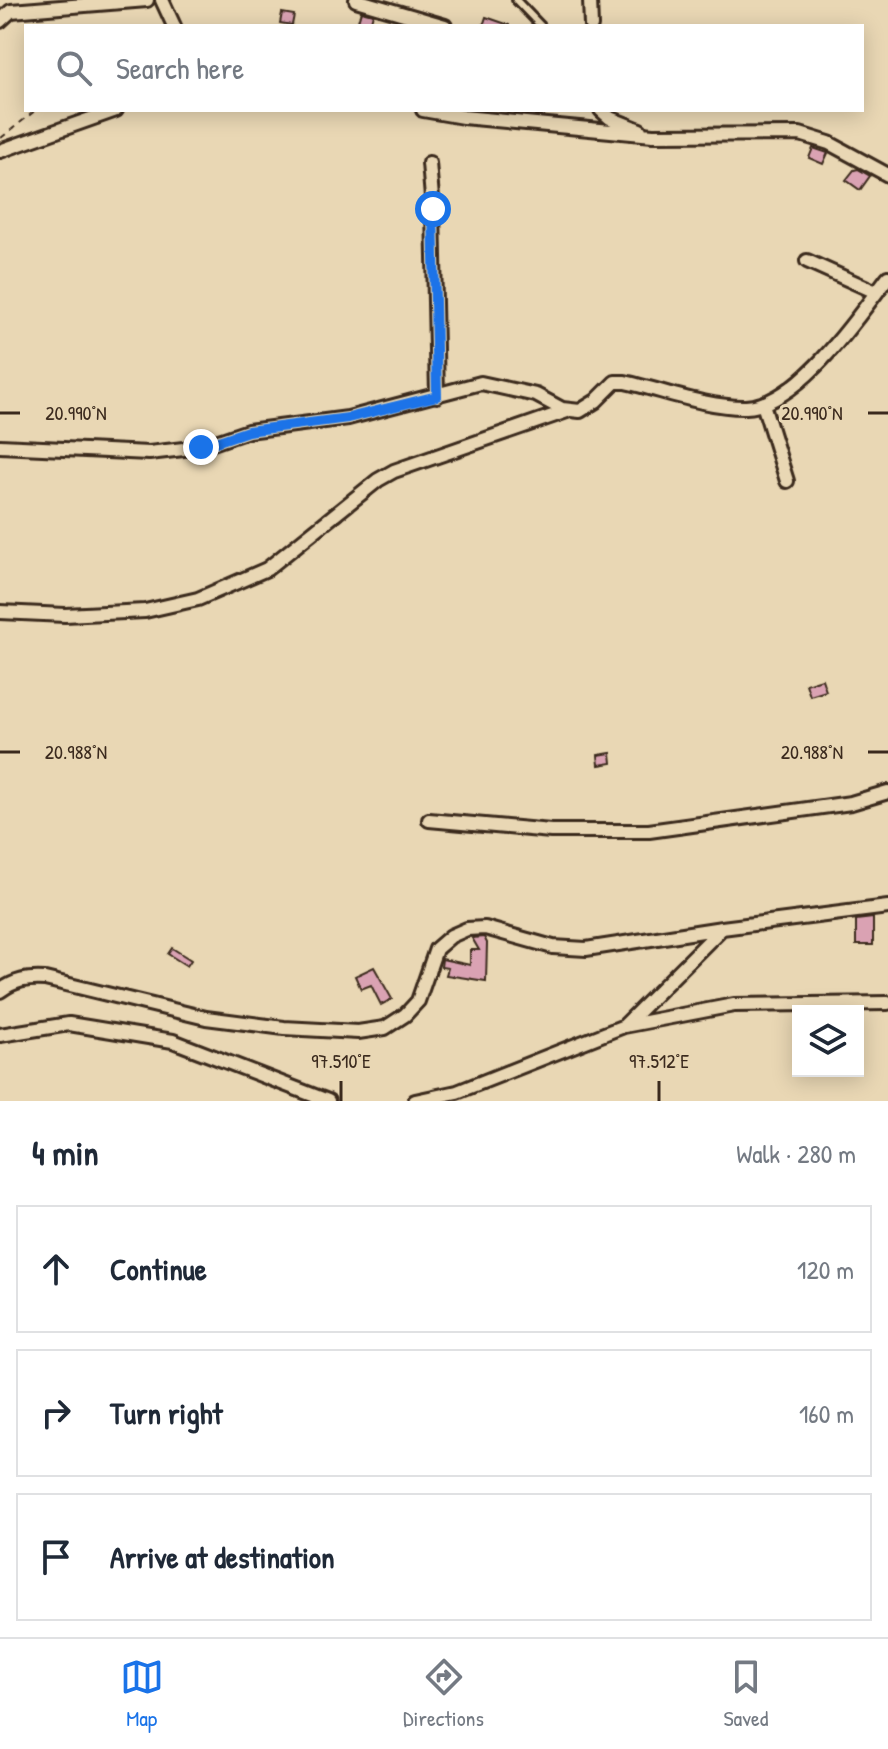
<!DOCTYPE html>
<meta charset="utf-8">
<style>
:root{--surface:#fff;--page:#f6f6f7;--text:#1f2937;--muted:#747a83;--line:#e0e1e3;--accent:#1a73e8}
body{margin:0;font-family:"Patrick Hand",sans-serif;background:var(--page);color:var(--text)}
.controls{position:absolute;right:24px;bottom:24px;display:grid;overflow:hidden;border-radius:0px;box-shadow:0 4px 20px #0003}
.controls button{width:72px;height:72px;display:grid;place-items:center;padding:0;border:0;border-bottom:2px solid var(--line);background:var(--surface);color:var(--text);font:40px sans-serif}
.stop{position:absolute;width:24px;height:24px;margin:-18px;border:6px solid #1a73e8;border-radius:50%;background:#fff}
.stop.end{background:#1a73e8;border-color:#fff;box-shadow:0 2px 8px #0008}
.list{margin:0;padding:0;list-style:none}
h2{display:flex;justify-content:space-between;align-items:center;height:104px;margin:0;padding:0 32px;font-size:34px}
h2 small{font-size:26px;font-weight:400;color:var(--muted)}
.list li{display:grid;grid-template-columns:52px 1fr auto;gap:24px;align-items:center;box-sizing:border-box;height:128px;margin:0 16px 16px;padding:0 16px;border:2px solid var(--line);border-radius:0px}
.list b{display:block;font-size:30px;white-space:nowrap}
.list em{font-size:26px;font-style:normal;color:var(--muted)}
.icon{flex:none;width:44px;height:44px;fill:none;stroke:currentColor;stroke-width:2;stroke-linecap:round;stroke-linejoin:round}
.map{position:relative;flex:none;width:888px;height:1101px;overflow:hidden}
.search{position:absolute;background:var(--surface);box-shadow:0 4px 20px #0003;left:24px;right:24px;top:24px;height:88px;display:flex;align-items:center;gap:20px;box-sizing:border-box;padding:0 28px;border-radius:0px;color:var(--muted);font-size:30px}
.sheet{height:536px;background:var(--surface)}
nav{display:flex;justify-content:space-around;align-items:center;box-sizing:border-box;height:112px;border-top:2px solid var(--line);background:var(--surface);font-size:22px;color:var(--muted)}
nav a{display:grid;justify-items:center;gap:4px}
nav .on{color:var(--accent)}
.map>svg:first-child{display:block}
</style>
<div class="map">
<svg width="888" height="1101" viewBox="0 0 888 1101">
<rect width="100%" height="100%" fill="#e9d7b4"/>
<filter id="ink" filterUnits="userSpaceOnUse"><feTurbulence type="fractalNoise" baseFrequency=".0125" numOctaves="2"/><feDisplacementMap in="SourceGraphic" scale="16" xChannelSelector="R" yChannelSelector="G"/><feConvolveMatrix kernelMatrix="1 2 1 2 8 2 1 2 1" color-interpolation-filters="sRGB"/></filter>
<g filter="url(#ink)">
<path fill="#daa2b3" stroke="#3b2a1e" stroke-width="2" d="M 361,11 L 373,14 L 370,25 L 358,21 Z
M 282,13 L 294,15 L 292,25 L 280,23 Z
M 486,17 L 509,25 L 509,26 L 483,26 Z
M 813,148 L 828,153 L 823,164 L 809,158 Z
M 858,169 L 870,176 L 860,190 L 846,180 L 854,170 Z
M 822,679 L 826,691 L 810,696 L 806,684 Z
M 611,753 L 612,763 L 599,765 L 598,755 Z
M 873,918 L 873,945 L 856,945 L 856,920 Z
M 484,937 L 487,943 L 486,981 L 446,975 L 448,968 L 441,967 L 442,959 L 470,965 L 470,950 L 479,950 L 472,938 Z
M 172,948 L 191,960 L 187,966 L 168,954 Z
M 374,967 L 392,999 L 381,1005 L 371,985 L 361,989 L 355,976 Z"/>
<g fill="none" stroke-linecap="round" stroke-linejoin="round">
<g stroke="#3b2a1e" stroke-width="12">
<path id="service" d="M 516,0 L 541,26"/>
</g>
<g stroke="#3b2a1e" stroke-width="18">
<path id="minor" d="M 162,0 L 174,26
M 356,0 L 445,26
M 590,0 L 591,26
M 0,21 L 11,11 L 147,0
M 423,110 L 463,117 L 653,135 L 800,134 L 829,143 L 888,175
M 601,110 L 610,118 L 640,130
M 0,151 L 116,110
M 429,163 L 433,209 L 437,396
M 807,261 L 876,292
M 763,404 L 787,481
M 0,446 L 149,453 L 201,447 L 248,431 L 348,418 L 481,383 L 536,395 L 562,409 L 580,411 L 596,401 L 615,382 L 625,382 C 662,390 708,408 746,407 C 799,405 858,316 888,277
M 0,612 L 65,615 L 145,611 L 198,599 L 267,569 L 378,480 L 394,471 L 567,411
M 429,820 L 551,831 L 649,831 L 851,803 L 888,792
M 0,991 C 15,980 27,978 45,979 L 206,1018 L 284,1028 L 358,1032 L 385,1028 L 405,1015 L 418,1001 L 436,949 L 451,936 L 467,929 L 485,928 L 553,947 L 586,949 L 722,928 L 888,907
M 624,1026 L 722,928
M 0,1035 L 69,1024 L 173,1041 L 328,1101
M 415,1101 L 457,1092 L 624,1026 L 734,1005 L 888,1003"/>
</g>
<path stroke="#3b2a1e" stroke-width="2" stroke-dasharray="6 6" stroke-linecap="butt" d="M 1,138 L 36,110"/>
<use href="#service" stroke="#e9d7b4" stroke-width="6"/>
<use href="#minor" stroke="#e9d7b4" stroke-width="12"/>
</g>
</g>
<g fill="none" stroke-linecap="round" stroke-linejoin="round" filter="url(#ink)">
<path stroke="#1a73e8" stroke-width="10" d="M 201,447 L 248,431 L 348,418 L 437,396 L 433,209"/>
</g>
<path fill="none" stroke="#3b2a1e" stroke-width="3" d="M 0,413 L 20,413M 868,413 L 888,413M 0,752 L 20,752M 868,752 L 888,752M 341,1081 L 341,1101M 659,1081 L 659,1101"/>
<g font-size="20" text-anchor="middle" fill="#3b2a1e" stroke="#e9d7b4" stroke-width="6" stroke-linejoin="round" paint-order="stroke">
<text x="76" y="420">20.990°N</text>
<text x="812" y="420">20.990°N</text>
<text x="76" y="759">20.988°N</text>
<text x="812" y="759">20.988°N</text>
<text x="341" y="1068">97.510°E</text>
<text x="659" y="1068">97.512°E</text>
</g>
</svg>
<div class="controls">
<button><svg class="icon" aria-label="layers" viewBox="0 0 24 24"><path d="M12 4l9 5-9 5-9-5zM3 14l9 5 9-5"/></svg></button>
</div>
<div class="stop" style="left:433px;top:209px"></div>
<div class="stop end" style="left:201px;top:447px"></div>
<div class="search"><svg class="icon" aria-label="search" viewBox="0 0 24 24"><circle cx="10" cy="10" r="6"/><path d="M15 15l6 6"/></svg>Search here</div>
</div>
<section class="sheet">
<h2>4 min<small>Walk · 280 m</small></h2>
<ul class="list">
<li><svg class="icon" aria-label="ahead" viewBox="0 0 24 24"><path d="M12 20V5M6 11l6-6 6 6"/></svg><div><b>Continue</b></div><em>120 m</em></li>
<li><svg class="icon" aria-label="right" viewBox="0 0 24 24"><path d="M7 20v-9h11M14 6l5 5-5 5"/></svg><div><b>Turn right</b></div><em>160 m</em></li>
<li><svg class="icon" aria-label="arrive" viewBox="0 0 24 24"><path d="M6 21V4h12l-3 4 3 4H6"/></svg><div><b>Arrive at destination</b></div></li>
</ul>
</section>
<nav>
<a class="on"><svg class="icon" aria-label="map" viewBox="0 0 24 24"><path d="M3 6l6-2 6 2 6-2v14l-6 2-6-2-6 2zM9 4v14M15 6v14"/></svg>Map</a>
<a><svg class="icon" aria-label="directions" viewBox="0 0 24 24"><path d="M12 3l9 9-9 9-9-9zM9 14v-3h6M13 9l2 2-2 2"/></svg>Directions</a>
<a><svg class="icon" aria-label="saved" viewBox="0 0 24 24"><path d="M7 4h10v16l-5-4-5 4z"/></svg>Saved</a>
</nav>
